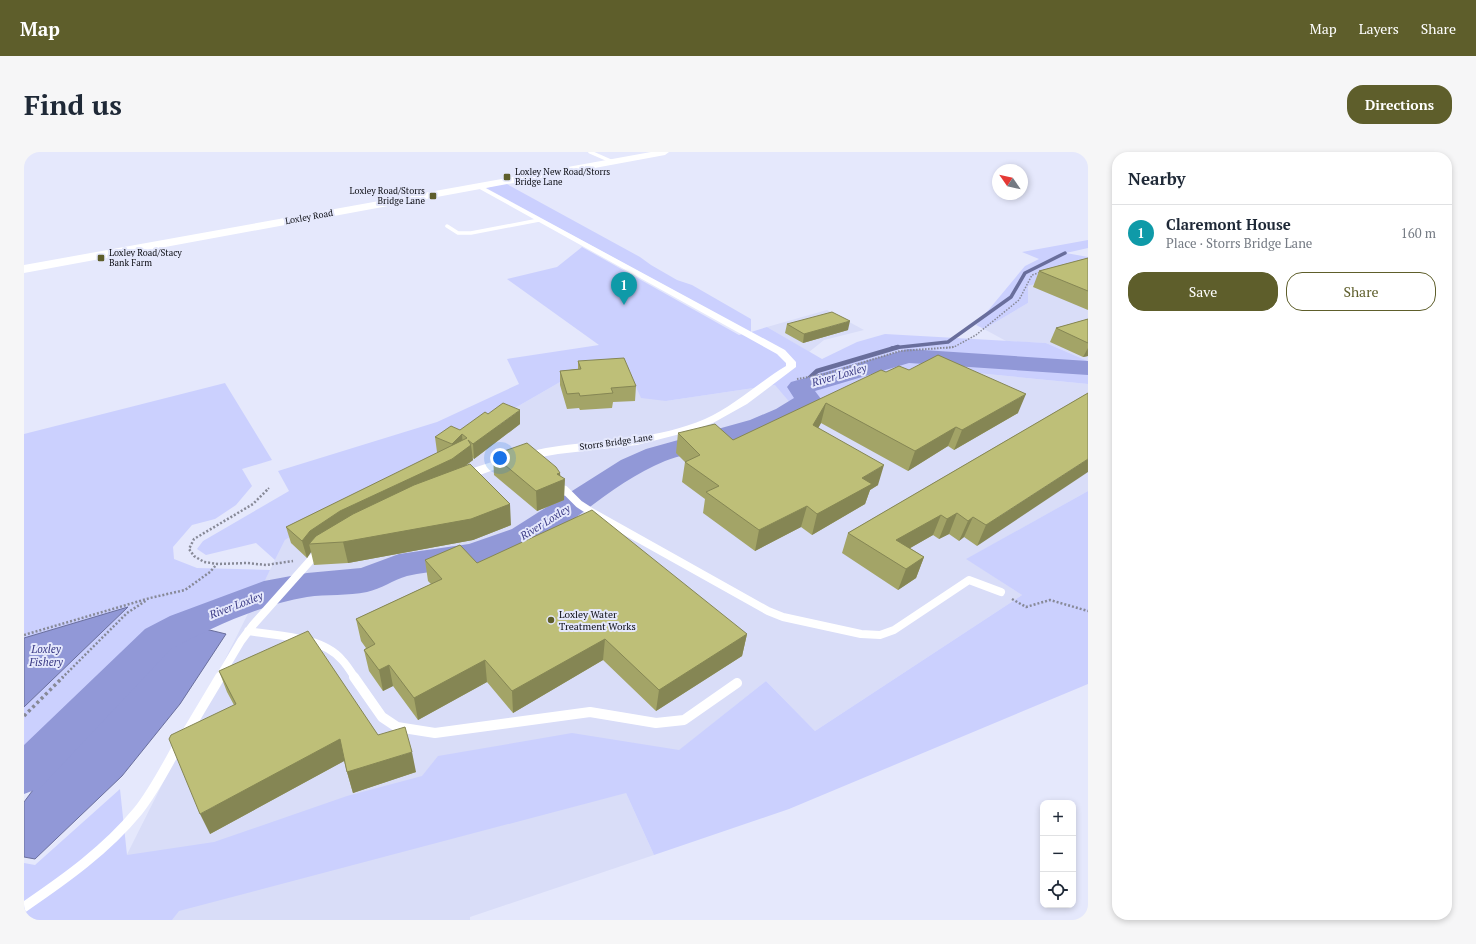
<!DOCTYPE html>
<meta charset="utf-8">
<style>
:root{--surface:#fff;--page:#f6f6f7;--text:#1f2937;--muted:#747a83;--line:#e0e1e3;--accent:#5e5e2b}
body{margin:0;font-family:"PT Serif",serif;background:var(--page);color:var(--text)}
.controls{position:absolute;right:12px;bottom:12px;display:grid;overflow:hidden;border-radius:8px;box-shadow:0 2px 6px #0003}
.controls button{width:36px;height:36px;display:grid;place-items:center;padding:0;border:0;border-bottom:1px solid var(--line);background:var(--surface);color:var(--text);font:20px sans-serif}
.compass{position:absolute;left:968px;top:12px;width:36px;height:36px;border-radius:50%;background:var(--surface);box-shadow:0 2px 6px #0003;rotate:304deg}
.you{position:absolute;left:476px;top:306px;width:14px;height:14px;margin:-10px;border:3px solid #fff;border-radius:50%;background:#1a73e8;box-shadow:0 0 0 6px #1a73e833}
.badge{display:grid;place-items:center;width:26px;height:26px;border-radius:50%;background:var(--accent);color:#fff;font-size:13px;font-weight:700}
.pin{position:absolute;translate:-50% -33px;filter:drop-shadow(0 1px 2px #0008)}
.pin::after{content:'';position:absolute;top:21px;width:14px;height:12px;background:inherit;clip-path:polygon(0 0,100% 0,50% 100%)}
.list{margin:0;padding:0;list-style:none}
h2{display:flex;justify-content:space-between;align-items:center;height:52px;margin:0;padding:0 16px;font-size:17px}
h2 small{font-size:13px;font-weight:400;color:var(--muted)}
.list li{display:grid;grid-template-columns:26px 1fr auto;gap:12px;align-items:center;box-sizing:border-box;height:56px;padding:0 16px;border-top:1px solid var(--line)}
.list b{display:block;font-size:15px;white-space:nowrap}
.list p{margin:0;font-size:13px;white-space:nowrap;color:var(--muted)}
.list em{font-size:13px;font-style:normal;color:var(--muted)}
.actions{display:flex;gap:8px;padding:12px 16px}
.actions a{flex:1;padding:9px 0;border:1px solid var(--accent);border-radius:16px;text-align:center;font-size:14px;color:var(--accent)}
.actions .main{background:var(--accent);color:#fff}
.icon{flex:none;width:22px;height:22px;fill:none;stroke:currentColor;stroke-width:2;stroke-linecap:round;stroke-linejoin:round}
.map{position:relative;flex:none;width:1064px;height:768px;overflow:hidden;border-radius:16px}
header{display:flex;align-items:center;gap:24px;box-sizing:border-box;height:56px;padding:0 20px;background:var(--accent);color:#fff}
header strong{font-size:19px}
nav{display:flex;gap:22px;margin-inline-start:auto;font-size:14px}
.intro{display:flex;align-items:center;justify-content:space-between;box-sizing:border-box;height:96px;padding:0 24px}
h1{margin:0;font-size:28px}
.button{padding:10px 18px;border-radius:16px;background:var(--accent);color:#fff;font-size:14px;font-weight:700}
main{display:flex;gap:24px;padding:0 24px}
aside{flex:1;background:var(--surface);border-radius:16px;box-shadow:0 2px 6px #0003}
.map>svg:first-child{display:block}
</style>
<header>
<strong>Map</strong>
<nav><a>Map</a><a>Layers</a><a>Share</a></nav>
</header>
<div class="intro"><h1>Find us</h1><a class="button">Directions</a></div>
<main>
<div class="map">
<svg width="1064" height="768" viewBox="0 0 1064 768">
<rect width="100%" height="100%" fill="#e5e8fc"/>
<path fill="#d9ddf8" d="M 1064,118 L 1064,209 L 1022,191 L 982,189 L 960,177 L 1004,151 L 1004,134 Z
M 803,158 L 840,178 L 800,188 L 785,200 L 743,175 Z
M 604,217 L 642,249 L 751,233 L 942,220 L 1064,232 L 1064,339 L 943,407 L 998,443 L 791,579 L 742,529 L 602,641 L 630,703 L 446,765 L 446,768 L 70,768 L 261,388 L 557,218 Z"/>
<path fill="#cbd0fe" d="M 481,31 L 616,105 L 627,113 L 653,128 L 668,133 L 727,167 L 727,180 L 743,175 L 798,207 L 833,190 L 861,182 L 1022,191 L 1064,209 L 1064,232 L 942,220 L 774,260 L 751,233 L 642,249 L 617,246 L 604,217 L 557,218 L 261,388 L 251,408 L 232,391 L 182,403 L 173,397 L 179,389 L 265,339 L 254,319 L 413,270 L 495,232 L 483,207 L 575,193 L 483,127 L 533,115 L 558,95 L 715,183 L 726,180 L 462,36 Z
M 1064,88 L 1064,96 L 1042,101 L 1064,105 L 1064,118 L 1004,134 L 1004,151 L 960,177 L 952,173 L 1001,114 L 1015,107 L 998,100 Z
M 201,231 L 248,308 L 218,317 L 228,334 L 212,353 L 191,367 L 168,373 L 149,395 L 150,407 L 173,416 L 246,418 L 235,441 L 137,476 L 62,557 L 0,638 L 0,555 L 103,456 L 0,486 L 0,282 Z
M 1064,339 L 1064,532 L 765,657 L 630,703 L 602,641 L 155,759 L 148,768 L 0,768 L 0,711 L 11,713 L 96,637 L 103,703 L 190,690 L 323,644 L 398,624 L 414,604 L 548,581 L 655,598 L 742,529 L 791,579 L 998,443 L 942,407 Z"/>
<path fill="#9198d7" stroke="#696e9c" d="M 104,455 L 0,555 L 0,486 Z
M 169,474 L 202,482 L 156,552 L 98,624 L 11,707 L 0,705 L 0,650 L 35,603 L 94,540 Z"/>
<g fill="none" stroke-linecap="round" stroke-linejoin="round">
<path stroke="#696e9c" stroke-width="3.5" d="M 868,196 L 924,190 L 987,145 L 1001,121 L 1041,101"/>
<path stroke="#696e9c" stroke-width="4.5" d="M 776,235 L 793,219 L 874,195"/>
<path fill="#9198d7" fill-rule="evenodd" d="M 884,197 L 1064,209 L 1064,223 L 885,211 L 791,239 L 797,247 C 770,286 685,293 641,309 C 594,328 556,366 513,392 C 499,400 479,405 463,410 C 437,419 409,418 383,424 C 369,428 357,437 343,440 C 324,444 303,442 283,445 C 238,452 187,476 147,497 L 16,636 L 0,642 L 0,593 L 121,477 L 146,464 L 240,429 L 283,421 L 337,416 L 375,402 L 445,392 L 488,377 L 597,308 L 622,297 L 726,268 L 752,257 L 770,246 L 763,235 L 767,230 Z"/>
<path stroke="#878997" stroke-width="1.5" stroke-dasharray="1.5 1.5" stroke-linecap="butt" d="M 922,196 L 930,195 L 952,183 L 995,148 L 1008,123 L 1017,120"/>
<path stroke="#878997" stroke-width="2" stroke-dasharray="1.5 1.5" stroke-linecap="butt" d="M 773,227 L 801,222 L 876,199 L 931,195
M 242,339 L 245,336"/>
<path stroke="#878997" stroke-width="2.5" stroke-dasharray="2 2" stroke-linecap="butt" d="M 243,338 L 229,352 L 170,387 L 165,397 L 170,404 L 180,410 L 194,412 L 223,411 L 242,413 L 269,409
M 988,447 L 1002,455 L 1026,448 L 1064,459
M 0,483 L 126,446 L 161,438 L 186,420 L 193,412
M 38,526 L 103,461 L 123,448"/>
<path stroke="#878997" stroke-width="3.5" stroke-dasharray="3 3" stroke-linecap="butt" d="M 0,564 L 39,525"/>
<path stroke="#fff" stroke-width="3.5" d="M 566,0 L 589,10
M 423,74 L 434,81 L 447,81 L 515,68"/>
<path stroke="#fff" stroke-width="5.5" d="M 535,332 L 542,339"/>
<path stroke="#fff" stroke-width="8" d="M 541,338 L 555,352 L 569,361 L 744,459 L 759,465 L 837,482 L 856,483 L 870,478 L 945,428 L 977,440
M 224,479 C 253,484 298,484 318,508 C 323,513 327,520 331,526
M 195,526 L 217,489 L 229,473 L 294,400"/>
<path stroke="#fff" stroke-width="10" d="M 330,525 L 358,565 L 373,575 L 411,581 L 566,560 L 632,571 L 660,568 L 713,531
M 162,582 L 196,525
M 0,755 C 41,727 82,698 114,659 C 130,639 142,615 155,592"/>
<path fill="#fff" fill-rule="evenodd" d="M 454,32 L 761,198 L 772,210 L 772,215 L 723,252 L 689,271 L 664,280 L 613,293 L 534,302 L 494,309 L 442,328 L 432,328 L 431,325 L 432,322 C 467,310 499,299 535,294 C 584,287 635,287 681,267 C 710,254 734,231 762,214 L 762,211 L 753,202 L 452,35 L 451,34 Z"/>
<path fill="#fff" fill-rule="evenodd" d="M 627,0 L 645,0 L 641,3 L 0,121 L 0,113 Z"/>
</g>
<path fill="#a3a467" d="M 1064,106 L 1064,158 L 1009,135 L 1015,119 Z
M 1064,167 L 1064,204 L 1059,205 L 1026,190 L 1032,176 Z
M 763,172 L 824,178 L 779,191 L 761,181 Z
M 554,209 L 612,234 L 611,249 L 589,250 L 588,256 L 556,258 L 555,256 L 543,257 L 536,233 L 536,219 L 554,217 Z
M 862,220 L 994,261 L 930,298 L 924,294 L 884,319 L 797,271 L 794,276 L 854,333 L 846,338 L 841,352 L 788,383 L 777,375 L 731,399 L 679,361 L 681,347 L 658,330 L 661,310 L 652,301 L 654,281 L 709,288 Z
M 1064,241 L 953,394 L 940,385 L 935,389 L 925,382 L 915,387 L 909,383 L 886,396 L 900,405 L 892,426 L 874,438 L 818,401 L 824,381 Z
M 496,272 L 450,307 L 448,305 L 449,308 L 441,314 L 487,373 L 449,388 L 324,411 L 290,413 L 287,400 L 283,406 L 267,391 L 262,375 L 414,301 L 413,300 L 411,285 L 436,278 Z
M 469,303 L 536,321 L 540,348 L 513,359 L 470,323 Z
M 401,408 L 453,411 L 723,482 L 718,504 L 632,559 L 579,508 L 489,561 L 463,530 L 394,568 L 369,534 L 359,539 L 345,519 L 340,498 L 342,496 L 337,489 L 332,467 L 407,432 L 404,429 Z
M 195,519 L 354,583 L 392,620 L 329,641 L 323,620 L 320,609 L 186,682 L 210,553 L 203,540 Z"/>
<path fill="#858654" d="M 826,169 L 824,178 L 779,191 L 780,182 Z
M 1064,196 L 1064,204 L 1059,205 Z
M 1002,242 L 994,261 L 930,298 L 938,278 Z
M 802,251 L 797,271 L 785,293 L 789,273 Z
M 496,258 L 496,272 L 450,307 L 449,292 Z
M 932,275 L 924,294 L 884,319 L 891,299 Z
M 438,282 L 439,297 L 447,293 L 449,308 L 430,322 L 285,392 L 287,400 L 283,406 L 278,389 L 286,379 L 316,359 L 430,306 L 428,292 Z
M 1064,307 L 1064,320 L 953,394 L 962,373 Z
M 860,313 L 854,333 L 846,338 L 841,352 L 788,383 L 793,362 L 838,326 Z
M 536,321 L 536,329 L 541,327 L 540,348 L 513,359 L 512,339 L 533,322 Z
M 486,352 L 487,373 L 449,388 L 324,411 L 319,390 Z
M 783,354 L 777,375 L 731,399 L 735,378 Z
M 933,361 L 925,382 L 915,387 L 923,367 Z
M 917,363 L 909,383 L 867,407 L 872,388 Z
M 949,365 L 940,385 L 935,389 L 944,369 Z
M 900,405 L 892,426 L 874,438 L 882,417 Z
M 723,482 L 718,504 L 632,559 L 635,538 Z
M 581,487 L 579,508 L 489,561 L 488,539 Z
M 461,508 L 463,530 L 394,568 L 390,546 Z
M 365,513 L 369,534 L 359,539 L 355,518 Z
M 316,587 L 322,608 L 186,682 L 176,662 Z
M 388,600 L 392,620 L 329,641 L 323,620 Z"/>
<path fill="#bebf78" stroke="#858654" d="M 1064,106 L 1064,139 L 1015,119 Z
M 808,160 L 826,169 L 780,182 L 763,172 Z
M 1064,167 L 1064,191 L 1032,176 Z
M 914,203 L 1002,242 L 938,278 L 932,275 L 891,299 L 802,251 L 789,273 L 860,313 L 838,326 L 848,332 L 793,362 L 783,354 L 735,378 L 682,340 L 695,334 L 661,310 L 676,303 L 654,281 L 691,272 L 709,288 L 857,218 L 862,220 L 875,214 L 885,218 Z
M 600,206 L 612,234 L 587,236 L 589,241 L 556,244 L 555,241 L 543,242 L 536,219 L 557,217 L 554,209 Z
M 1064,241 L 1064,307 L 962,373 L 949,365 L 944,369 L 933,361 L 923,367 L 917,363 L 872,388 L 900,405 L 882,417 L 824,381 Z
M 479,251 L 496,258 L 449,292 L 444,288 L 447,293 L 428,307 L 316,359 L 286,379 L 278,389 L 262,375 L 443,286 L 438,282 L 428,292 L 411,285 L 427,274 L 436,278 L 461,260 L 464,262 Z
M 503,291 L 532,315 L 536,321 L 533,322 L 541,327 L 512,339 L 469,303 Z
M 446,312 L 486,352 L 447,367 L 319,390 L 285,392 L 292,384 L 329,362 L 390,333 Z
M 568,358 L 723,482 L 635,538 L 581,487 L 488,539 L 461,508 L 390,546 L 365,513 L 355,518 L 340,498 L 351,492 L 332,467 L 418,427 L 401,408 L 436,393 L 453,411 Z
M 284,479 L 354,583 L 381,575 L 388,600 L 323,620 L 316,587 L 176,662 L 145,587 L 147,583 L 212,552 L 195,519 Z"/>
<g fill="#5e5e2b" stroke="#e5e8fc" stroke-width="1.5">
<rect x="479" y="21" width="8" height="8" rx="2"/>
<rect x="405" y="40" width="8" height="8" rx="2"/>
<rect x="73" y="102" width="8" height="8" rx="2"/>
<circle cx="527" cy="468" r="4"/>
</g>
<g text-anchor="middle" dominant-baseline="central" stroke-width="4" stroke-linejoin="round" paint-order="stroke">
<g font-size="9" fill="#0b0c12" stroke="#e5e8fc" text-anchor="start">
<text x="491" y="20">Loxley New Road/Storrs<tspan x="491" dy="10">Bridge Lane</tspan></text>
<text x="401" y="39" text-anchor="end">Loxley Road/Storrs<tspan x="401" dy="10">Bridge Lane</tspan></text>
<text x="85" y="101">Loxley Road/Stacy<tspan x="85" dy="10">Bank Farm</tspan></text>
</g>
<g font-size="9" fill="#0b0c12" stroke="#e5e8fc">
<text transform="translate(285 65) rotate(-10)">Loxley Road</text>
<text transform="translate(592 290) rotate(-8)">Storrs Bridge Lane</text>
</g>
<g font-size="10" fill="#0b0c12" stroke="#e5e8fc" text-anchor="start">
<text x="535" y="462">Loxley Water<tspan x="535" dy="12">Treatment Works</tspan></text>
</g>
<g font-size="11" font-style="italic" fill="#3a3a85" stroke="#e5e8fc">
<text transform="translate(815 223) rotate(-16)">River Loxley</text>
<text transform="translate(521 370) rotate(-32)">River Loxley</text>
<text transform="translate(212 453) rotate(-21)">River Loxley</text>
<text x="22" y="497">Loxley<tspan x="22" dy="13">Fishery</tspan></text>
</g>
</g>
</svg>
<div class="controls">
<button>+</button>
<button>−</button>
<button><svg class="icon" aria-label="locate" viewBox="0 0 24 24"><circle cx="12" cy="12" r="6"/><path d="M12 2v4M12 18v4M2 12h4M18 12h4"/></svg></button>
</div>
<svg class="compass" viewBox="-18 -18 36 36"><path d="M0-13l5 13h-10z" fill="#e53935"/><path d="M0 13l5-13h-10z" fill="#747a83"/></svg>
<div class="you"></div>
<div class="pin badge" style="left:600px;top:153px;background:#0f9aa8">1</div>
</div>
<aside>
<h2>Nearby<small></small></h2>
<ul class="list">
<li><span class="badge" style="background:#0f9aa8">1</span><div><b>Claremont House</b><p>Place · Storrs Bridge Lane</p></div><em>160 m</em></li>
</ul>
<div class="actions"><a class="main">Save</a><a>Share</a></div>
</aside>
</main>
